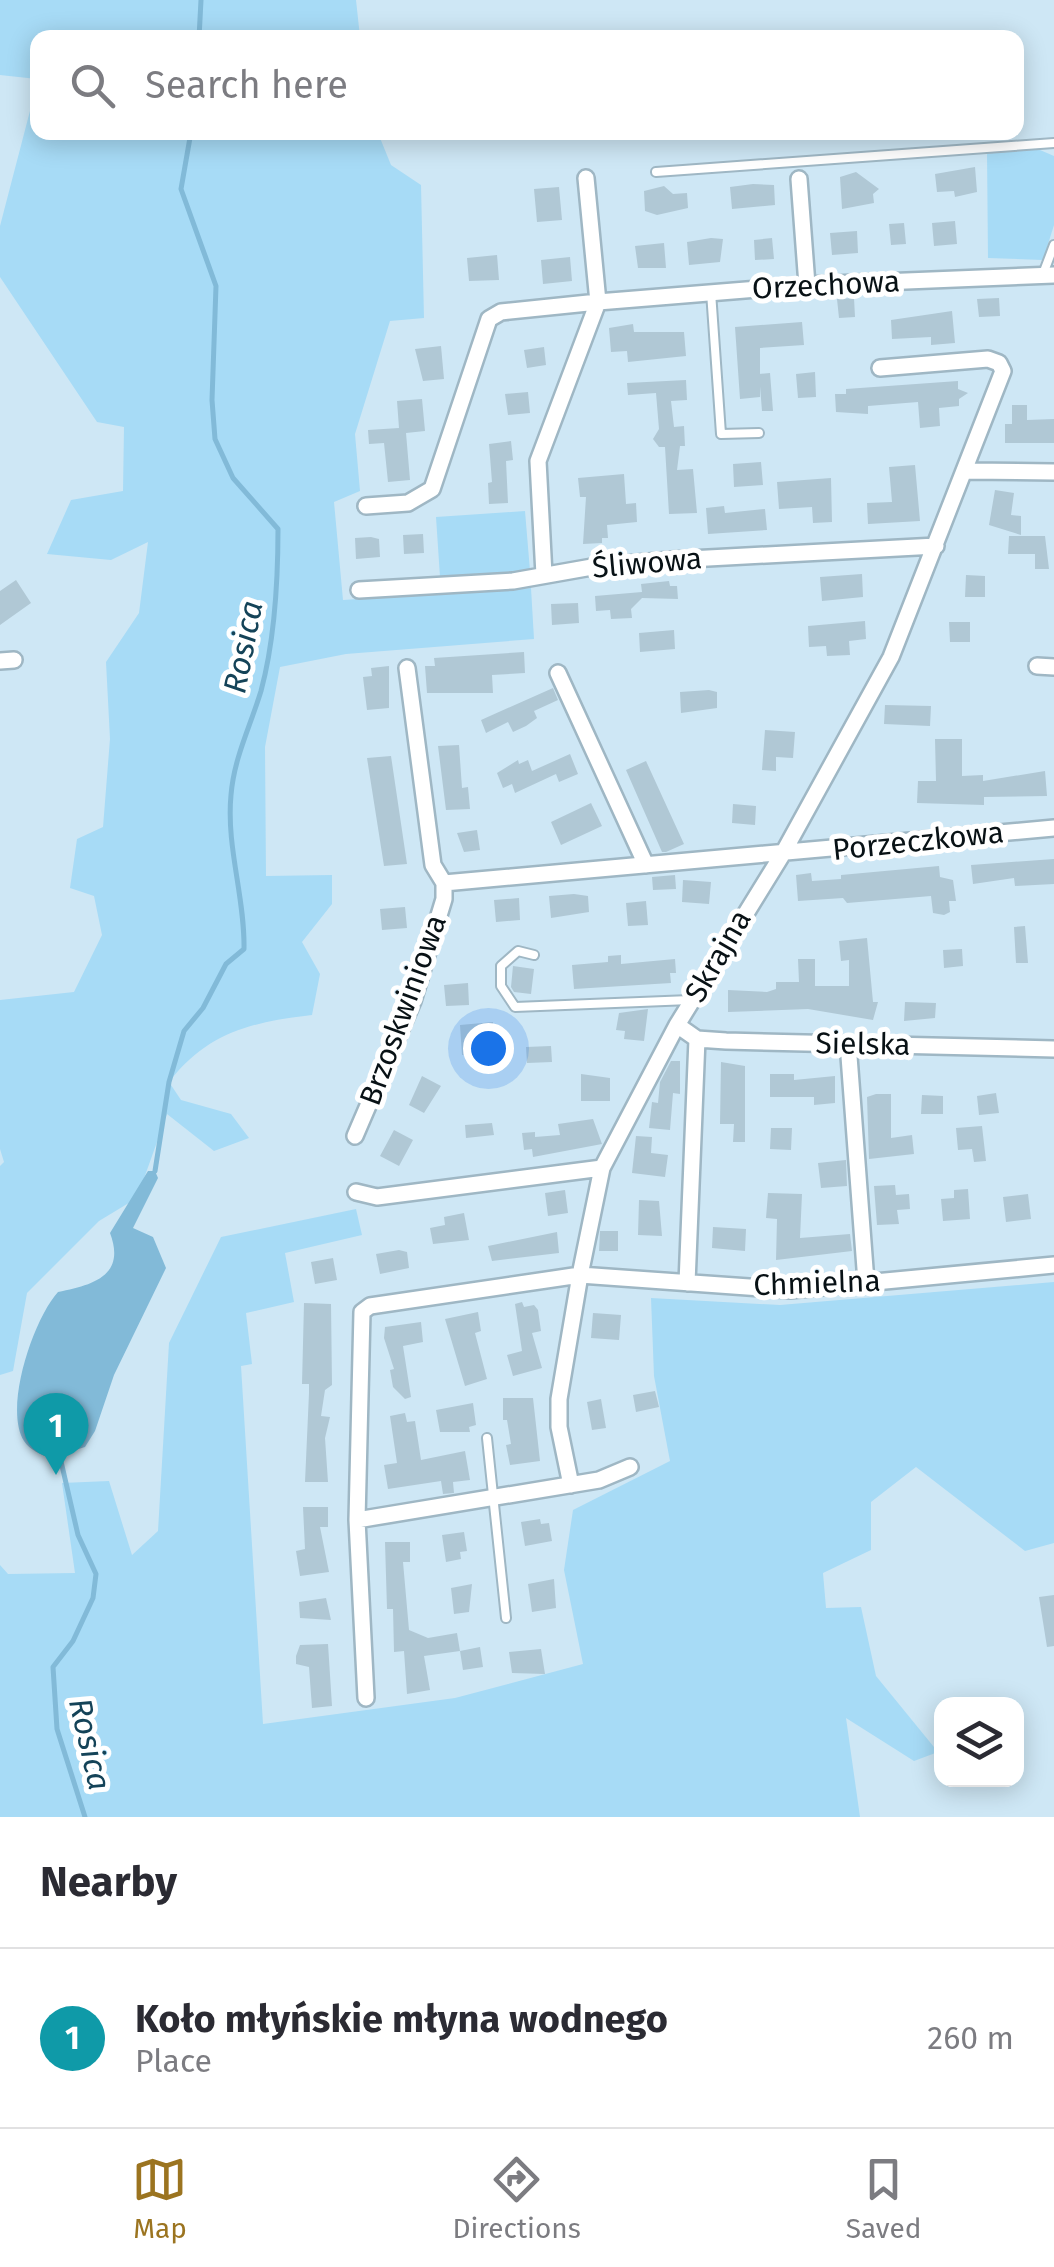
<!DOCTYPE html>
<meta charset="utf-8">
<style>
:root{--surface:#fff;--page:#f7f7f7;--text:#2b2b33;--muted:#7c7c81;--line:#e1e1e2;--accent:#9b7420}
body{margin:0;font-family:"Fira Sans",sans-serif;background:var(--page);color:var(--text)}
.controls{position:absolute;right:30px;bottom:30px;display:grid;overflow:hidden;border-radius:20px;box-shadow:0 5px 25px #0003}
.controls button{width:90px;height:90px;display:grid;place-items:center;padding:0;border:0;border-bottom:2px solid var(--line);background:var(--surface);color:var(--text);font:50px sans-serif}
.you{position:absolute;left:488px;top:1048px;width:35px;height:35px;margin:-25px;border:8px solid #fff;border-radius:50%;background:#1a73e8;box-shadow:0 0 0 15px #1a73e833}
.badge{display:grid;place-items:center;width:65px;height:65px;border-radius:50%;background:var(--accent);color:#fff;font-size:32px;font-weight:700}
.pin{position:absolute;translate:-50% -82px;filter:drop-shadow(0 2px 5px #0008)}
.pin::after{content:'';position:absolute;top:52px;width:35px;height:30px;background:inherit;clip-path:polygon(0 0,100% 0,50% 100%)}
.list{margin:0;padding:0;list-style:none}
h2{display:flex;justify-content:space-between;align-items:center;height:130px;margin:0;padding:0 40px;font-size:42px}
h2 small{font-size:32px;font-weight:400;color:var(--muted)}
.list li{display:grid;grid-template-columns:65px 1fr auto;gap:30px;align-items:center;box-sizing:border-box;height:180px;padding:0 40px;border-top:2px solid var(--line)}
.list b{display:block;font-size:38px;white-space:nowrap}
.list p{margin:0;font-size:32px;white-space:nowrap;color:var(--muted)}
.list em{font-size:32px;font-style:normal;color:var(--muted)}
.icon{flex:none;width:55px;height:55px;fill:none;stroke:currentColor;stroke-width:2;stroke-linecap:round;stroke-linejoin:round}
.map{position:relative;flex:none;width:1054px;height:1817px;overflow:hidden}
.search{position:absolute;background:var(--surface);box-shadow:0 5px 25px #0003;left:30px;right:30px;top:30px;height:110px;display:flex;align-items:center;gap:25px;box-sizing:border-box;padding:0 35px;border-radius:20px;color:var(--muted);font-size:38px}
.sheet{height:310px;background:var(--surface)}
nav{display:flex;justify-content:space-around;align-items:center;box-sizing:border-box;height:140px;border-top:2px solid var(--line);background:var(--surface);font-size:28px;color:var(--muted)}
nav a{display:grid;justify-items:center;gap:5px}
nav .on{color:var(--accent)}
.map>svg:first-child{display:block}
</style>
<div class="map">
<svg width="1054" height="1817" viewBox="0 0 1054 1817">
<rect width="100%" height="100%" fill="#cee7f5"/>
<path fill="#a7dbf6" d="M 0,0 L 356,0 L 360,37 L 38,38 L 37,79 L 0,75 Z
M 37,84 L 38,132 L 378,133 L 391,165 L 421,185 L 424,318 L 390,321 L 355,434 L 360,491 L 334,502 L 343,600 L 531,588 L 534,639 L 346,654 L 280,667 L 265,747 L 266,876 L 332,875 L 332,904 L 302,942 L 320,974 L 312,1015 C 252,1022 208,1032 169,1082 L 181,1100 L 231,1114 L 249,1138 L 214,1151 L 167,1114 L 137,1198 L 99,1221 L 27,1293 L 13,1371 L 0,1375 L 0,1166 L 4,1162 L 0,1149 L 0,1000 L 74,992 L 102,935 L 94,896 L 70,888 L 77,839 L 103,827 L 110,739 L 106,662 L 139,613 L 148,542 L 111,560 L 47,554 L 71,500 L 123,491 L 124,427 L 97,422 L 0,277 L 0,226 Z
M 1033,147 L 1054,156 L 1054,225 L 1043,260 L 988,258 L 987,151 Z
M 525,511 L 530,571 L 440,577 L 436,517 Z
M 356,1209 L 362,1235 L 285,1253 L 294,1302 L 246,1313 L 252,1364 L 241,1366 L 263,1724 L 455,1698 L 583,1664 L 564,1570 L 573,1510 L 670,1461 L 654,1376 L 651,1298 L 780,1305 L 1054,1282 L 1054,1543 L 1025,1551 L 916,1467 L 871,1502 L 871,1550 L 823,1573 L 826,1608 L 861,1607 L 876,1676 L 938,1752 L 914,1761 L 846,1718 L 860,1817 L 0,1817 L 0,1565 L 8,1574 L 75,1573 L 62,1483 L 109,1481 L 132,1555 L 158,1531 L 169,1343 L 221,1237 Z"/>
<path fill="#82bad8" d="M 148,1171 L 155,1171 L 158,1178 L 133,1228 L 153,1237 L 166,1268 L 114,1375 L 95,1431 L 85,1447 L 50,1458 C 40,1454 30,1450 24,1441 C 3,1408 34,1318 58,1292 C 94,1285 126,1275 110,1233 Z"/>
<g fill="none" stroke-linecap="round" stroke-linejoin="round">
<path stroke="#82bad8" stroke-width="5" d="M 199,38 L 201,0
M 155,1171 L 169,1082 L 184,1031 L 203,1008 L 226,964 L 244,949 C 245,897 226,847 231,795 C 234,758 250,727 261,691 C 275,639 278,583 278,529 L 233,478 L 215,439 L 212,400 L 216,286 L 181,189 L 191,132
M 60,1457 L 78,1535 L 96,1574 L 93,1598 L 73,1641 L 53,1667 L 57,1729 L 85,1817"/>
</g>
<path fill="#b0c8d5" d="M 975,167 L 977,192 L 955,197 L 954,191 L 937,192 L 935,174 Z
M 856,172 L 879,189 L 873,194 L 874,203 L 842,209 L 840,177 Z
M 753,184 L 774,185 L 775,205 L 732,209 L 730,187 Z
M 664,186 L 673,194 L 687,193 L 688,208 L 657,215 L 645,211 L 644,191 Z
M 559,187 L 562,220 L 537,222 L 534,189 Z
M 955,221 L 957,244 L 934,246 L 932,223 Z
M 904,223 L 906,244 L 891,245 L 889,224 Z
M 857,231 L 858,253 L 832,255 L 830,233 Z
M 711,238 L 723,239 L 720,262 L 689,265 L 687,242 Z
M 772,238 L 774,259 L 755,260 L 754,240 Z
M 664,243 L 666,268 L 638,268 L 635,246 Z
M 497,255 L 499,280 L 469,281 L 467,258 Z
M 570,257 L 572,281 L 543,284 L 541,260 Z
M 854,298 L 855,317 L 839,318 L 837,299 Z
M 999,298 L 1000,316 L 979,317 L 977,299 Z
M 952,311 L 955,343 L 931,345 L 931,337 L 892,339 L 891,320 Z
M 802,322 L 804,345 L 760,348 L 760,397 L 740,399 L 735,327 Z
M 633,324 L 634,332 L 684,332 L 686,356 L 628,362 L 627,351 L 611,352 L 609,328 Z
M 441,346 L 444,379 L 423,381 L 415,349 Z
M 544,347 L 546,365 L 527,368 L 524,350 Z
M 815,372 L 816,397 L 798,398 L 796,374 Z
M 770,373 L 773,411 L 762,411 L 759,374 Z
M 686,380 L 687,400 L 671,401 L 674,427 L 684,426 L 685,446 L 680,446 L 677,470 L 693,469 L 697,513 L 669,514 L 665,447 L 659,447 L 653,439 L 659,429 L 656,393 L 628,395 L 627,383 Z
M 958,381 L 958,389 L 968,393 L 959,399 L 959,406 L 939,408 L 940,426 L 920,428 L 918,402 L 868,406 L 868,414 L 836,412 L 835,394 L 846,394 L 846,389 Z
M 528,392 L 530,413 L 508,415 L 505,394 Z
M 422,399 L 425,431 L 406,433 L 410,480 L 388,482 L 384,443 L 369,444 L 368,430 L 399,428 L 397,401 Z
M 1012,405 L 1027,405 L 1027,420 L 1054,419 L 1054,443 L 1005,443 L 1005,424 L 1012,424 Z
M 511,441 L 513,460 L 506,461 L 508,503 L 489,504 L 488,483 L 492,482 L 489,444 Z
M 761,462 L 763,485 L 734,487 L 733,464 Z
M 915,465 L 920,521 L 868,524 L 867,503 L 892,502 L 889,467 Z
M 624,474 L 626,504 L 636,503 L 637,522 L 607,525 L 608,538 L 602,538 L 602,543 L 583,544 L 586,497 L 580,497 L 578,478 Z
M 831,478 L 832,522 L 813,523 L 812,507 L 779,509 L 777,482 Z
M 995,490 L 1014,493 L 1011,515 L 1021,516 L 1021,535 L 989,525 Z
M 724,506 L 725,513 L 765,509 L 767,530 L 708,534 L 706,508 Z
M 423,534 L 424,553 L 404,554 L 403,535 Z
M 1009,536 L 1045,536 L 1049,569 L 1035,569 L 1035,554 L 1008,554 Z
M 371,537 L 379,539 L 380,557 L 356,559 L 355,538 Z
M 862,574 L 863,597 L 822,601 L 820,577 Z
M 966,575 L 985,576 L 985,597 L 965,597 Z
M 16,580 L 31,603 L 0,625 L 0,591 Z
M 669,581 L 670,586 L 677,586 L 678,599 L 642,598 L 631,609 L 632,618 L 611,619 L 610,610 L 596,611 L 595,596 L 642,592 L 641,584 Z
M 578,603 L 579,623 L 552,625 L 551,604 Z
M 865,621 L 866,639 L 849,641 L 850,655 L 827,656 L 826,646 L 809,647 L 808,626 Z
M 949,622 L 970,622 L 970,642 L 950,642 Z
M 674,630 L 675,649 L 640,652 L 639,633 Z
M 524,652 L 525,673 L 492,675 L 493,693 L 427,693 L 425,666 L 435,666 L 434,658 Z
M 389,666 L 389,708 L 367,710 L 363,677 L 372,676 L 371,668 Z
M 553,688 L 558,700 L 534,711 L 537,718 L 526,726 L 513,732 L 508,722 L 486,733 L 481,720 Z
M 709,690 L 717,692 L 717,708 L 681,713 L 680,692 Z
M 885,705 L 931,706 L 930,726 L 884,724 Z
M 765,730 L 795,732 L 793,758 L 776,757 L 776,771 L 762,770 Z
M 935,739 L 962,739 L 962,776 L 983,775 L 983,781 L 1045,771 L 1047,796 L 984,797 L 984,805 L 917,803 L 918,781 L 936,781 Z
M 459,745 L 462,788 L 468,787 L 470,809 L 446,810 L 438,746 Z
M 570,754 L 578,774 L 559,782 L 556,774 L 515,793 L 512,784 L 503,788 L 497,773 L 518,760 L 519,764 L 528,760 L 532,771 Z
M 391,756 L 407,864 L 384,866 L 367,758 Z
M 646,761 L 684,844 L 666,852 L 662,852 L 626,770 Z
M 591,803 L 602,826 L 561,845 L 551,822 Z
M 733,804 L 756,806 L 755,825 L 732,823 Z
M 477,830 L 480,850 L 464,852 L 457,833 Z
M 1054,859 L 1054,884 L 1015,886 L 1014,878 L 973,884 L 971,865 Z
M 939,866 L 940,877 L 953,880 L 956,901 L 949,901 L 950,912 L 944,915 L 933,913 L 931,896 L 847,903 L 843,898 L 798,901 L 796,875 L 811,873 L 812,881 L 841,879 L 841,875 Z
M 675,875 L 676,889 L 653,890 L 652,877 Z
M 683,880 L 711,882 L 709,904 L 682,902 Z
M 574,894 L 588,896 L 589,912 L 551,918 L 549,896 Z
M 519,898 L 520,920 L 496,922 L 494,900 Z
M 646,901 L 648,925 L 628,926 L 626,903 Z
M 405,907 L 407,928 L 382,930 L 380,909 Z
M 1025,926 L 1028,963 L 1016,963 L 1014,927 Z
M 867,938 L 873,1002 L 878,1002 L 873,1020 L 808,1009 L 728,1012 L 728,990 L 767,992 L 776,989 L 776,982 L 799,982 L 798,959 L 815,959 L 815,986 L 849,986 L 849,960 L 841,961 L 839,941 Z
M 962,949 L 963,966 L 944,968 L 943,950 Z
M 621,955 L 621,964 L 675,959 L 676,973 L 670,973 L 671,983 L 574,989 L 572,965 L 608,962 L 608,956 Z
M 513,966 L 534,969 L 531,994 L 514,992 L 511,987 Z
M 468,983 L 469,1005 L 446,1006 L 444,985 Z
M 905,1002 L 936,1003 L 935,1018 L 904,1021 Z
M 648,1009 L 644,1041 L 624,1039 L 625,1031 L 616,1030 L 619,1013 Z
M 493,1022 L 495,1052 L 462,1055 L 460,1025 Z
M 551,1046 L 552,1062 L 527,1063 L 526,1047 Z
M 671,1061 L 680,1061 L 680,1094 L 673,1093 L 670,1130 L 649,1128 L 652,1102 L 658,1103 L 660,1082 Z
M 721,1062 L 745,1066 L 745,1142 L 733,1142 L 734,1124 L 720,1124 Z
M 581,1074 L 610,1078 L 610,1101 L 581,1101 Z
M 770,1074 L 794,1074 L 794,1080 L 835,1076 L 835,1103 L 814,1105 L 814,1097 L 770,1097 Z
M 422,1076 L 441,1086 L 424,1113 L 409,1105 Z
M 996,1093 L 999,1113 L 979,1115 L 977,1096 Z
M 876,1094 L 891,1094 L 891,1138 L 912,1135 L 914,1154 L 869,1159 L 867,1097 Z
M 922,1095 L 943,1096 L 943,1114 L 921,1114 Z
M 593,1119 L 602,1144 L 533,1157 L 532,1149 L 524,1150 L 522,1133 L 535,1132 L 535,1137 L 560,1135 L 558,1124 Z
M 492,1123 L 494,1135 L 466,1138 L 465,1125 Z
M 982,1126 L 986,1161 L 974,1162 L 972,1149 L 958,1150 L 956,1128 Z
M 771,1128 L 792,1128 L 791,1150 L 770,1149 Z
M 394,1130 L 413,1140 L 399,1166 L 380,1156 Z
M 636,1136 L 652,1137 L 651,1153 L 668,1155 L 665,1177 L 632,1173 Z
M 846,1160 L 847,1186 L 821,1188 L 818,1163 Z
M 895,1185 L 896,1195 L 909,1194 L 910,1209 L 897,1210 L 899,1224 L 877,1225 L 874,1186 Z
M 968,1189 L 970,1219 L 943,1221 L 941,1199 L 954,1198 L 954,1190 Z
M 565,1190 L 568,1213 L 548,1216 L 545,1193 Z
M 768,1193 L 802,1194 L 800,1238 L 850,1234 L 852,1251 L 776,1260 L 777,1219 L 766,1218 Z
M 1028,1194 L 1031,1219 L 1006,1222 L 1003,1197 Z
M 639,1200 L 659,1201 L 662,1236 L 638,1235 Z
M 464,1213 L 469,1240 L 433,1244 L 430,1228 L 445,1225 L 444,1217 Z
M 713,1227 L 746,1229 L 745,1251 L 712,1248 Z
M 600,1231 L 618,1231 L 618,1251 L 599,1251 Z
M 557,1232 L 559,1253 L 492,1261 L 488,1246 Z
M 399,1250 L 407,1252 L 409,1268 L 380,1274 L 376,1254 Z
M 333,1258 L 337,1280 L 315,1284 L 311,1262 Z
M 522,1302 L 524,1307 L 534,1305 L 538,1310 L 541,1331 L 532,1333 L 542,1368 L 513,1376 L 507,1355 L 522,1351 L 515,1304 Z
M 304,1303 L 331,1304 L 332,1385 L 325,1390 L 321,1416 L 330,1417 L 325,1438 L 328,1482 L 305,1482 L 309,1393 L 309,1384 L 302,1384 Z
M 478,1312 L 481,1331 L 475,1333 L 487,1379 L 465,1386 L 445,1319 Z
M 593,1313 L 621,1315 L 619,1340 L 591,1338 Z
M 421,1322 L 423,1342 L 403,1346 L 411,1397 L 405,1399 L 393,1387 L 390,1370 L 394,1369 L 384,1338 L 385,1327 Z
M 655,1391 L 659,1407 L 636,1412 L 633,1395 Z
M 503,1398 L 533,1398 L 540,1461 L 510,1465 L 506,1445 L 511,1444 L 507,1420 L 503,1420 Z
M 601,1399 L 606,1428 L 592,1430 L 587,1402 Z
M 473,1403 L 476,1425 L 469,1427 L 470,1432 L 440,1432 L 436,1410 Z
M 405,1413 L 407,1422 L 415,1421 L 421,1460 L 465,1451 L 470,1480 L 453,1482 L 454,1493 L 443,1494 L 441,1481 L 388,1489 L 384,1465 L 397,1463 L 390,1416 Z
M 303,1507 L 328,1507 L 328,1527 L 320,1527 L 329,1572 L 300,1576 L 296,1551 L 305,1549 Z
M 540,1519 L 541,1524 L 549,1523 L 552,1541 L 525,1546 L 521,1522 Z
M 464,1532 L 467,1551 L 460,1552 L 461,1559 L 446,1562 L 442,1535 Z
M 385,1542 L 410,1542 L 410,1562 L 403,1562 L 409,1630 L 428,1638 L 457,1633 L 460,1651 L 424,1656 L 430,1690 L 407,1694 L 404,1651 L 394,1652 L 393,1609 L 387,1609 Z
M 554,1579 L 556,1608 L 532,1612 L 528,1584 Z
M 472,1584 L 469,1612 L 454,1614 L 451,1588 Z
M 1054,1595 L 1054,1646 L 1047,1647 L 1039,1597 Z
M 326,1598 L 331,1620 L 300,1618 L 299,1602 Z
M 328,1644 L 332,1706 L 312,1708 L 309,1667 L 296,1664 L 296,1656 L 300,1645 Z
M 480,1647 L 483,1667 L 463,1670 L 460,1651 Z
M 541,1649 L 545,1674 L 512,1673 L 509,1652 Z"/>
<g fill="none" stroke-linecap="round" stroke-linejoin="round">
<g stroke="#9fb7c4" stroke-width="12">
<path id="service" d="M 656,172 L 1054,143
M 1043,274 L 1054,245
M 711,292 L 721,434 L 759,433
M 534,955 L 518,951 L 501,966 L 501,986 L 515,1007 L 690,1000
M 487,1438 L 506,1618"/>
</g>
<g stroke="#9fb7c4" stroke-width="20">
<path id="minor" d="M 799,179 L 807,285
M 967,471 L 1054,472
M 366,506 L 408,503 L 432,489 L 489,319 L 501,312 L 598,302 L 586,178
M 544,575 L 538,461 L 598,302 L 807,285 L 1054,275
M 359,590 L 513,581 L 592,567 L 671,560 L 936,546
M 0,661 L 14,660
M 1037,666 L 1054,667
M 407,668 L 433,865 L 444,883
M 558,673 L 646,865
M 677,1025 L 697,1039 L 726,1041 L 1054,1049
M 848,1043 L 866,1282
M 355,1136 L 413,1001 L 444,899 L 444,883 L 1054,828
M 356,1192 L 377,1197 L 602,1168
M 687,1283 L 697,1039
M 571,1485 L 559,1427 L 559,1399 L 580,1275 L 790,1290 L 1054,1265
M 357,1520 L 599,1480 L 630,1467
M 366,1698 L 357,1520 L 362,1312 L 370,1306 L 580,1275 L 602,1168 L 677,1025 L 782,855 L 891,657 L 1003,371 L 999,363 L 988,359 L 880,368"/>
</g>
<use href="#service" stroke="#fff" stroke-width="8"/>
<use href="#minor" stroke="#fff" stroke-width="15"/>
</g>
<g text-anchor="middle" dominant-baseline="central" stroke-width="10" stroke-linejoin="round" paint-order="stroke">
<g font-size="30" fill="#081115" stroke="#fff">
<text transform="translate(826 285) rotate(-3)">Orzechowa</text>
<text transform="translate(647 563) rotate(-5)">Śliwowa</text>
<text transform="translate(918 841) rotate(-6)">Porzeczkowa</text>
<text transform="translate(718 956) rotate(-60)">Skrajna</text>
<text transform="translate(403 1010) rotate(-70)">Brzoskwiniowa</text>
<text transform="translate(863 1044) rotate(1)">Sielska</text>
<text transform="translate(817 1283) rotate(-2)">Chmielna</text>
</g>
<g font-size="32" font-style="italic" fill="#144358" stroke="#fff">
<text transform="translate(243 647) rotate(-79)">Rosica</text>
<text transform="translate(90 1744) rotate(77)">Rosica</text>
</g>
</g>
</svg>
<div class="controls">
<button><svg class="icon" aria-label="layers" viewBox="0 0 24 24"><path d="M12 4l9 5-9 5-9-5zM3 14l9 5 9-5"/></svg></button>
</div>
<div class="you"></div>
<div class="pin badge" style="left:56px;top:1475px;background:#0f9aa8">1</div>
<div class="search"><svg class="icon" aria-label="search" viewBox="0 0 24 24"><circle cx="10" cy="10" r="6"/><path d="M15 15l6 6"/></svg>Search here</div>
</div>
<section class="sheet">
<h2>Nearby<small></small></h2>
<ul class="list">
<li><span class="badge" style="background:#0f9aa8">1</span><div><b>Koło młyńskie młyna wodnego</b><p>Place</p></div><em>260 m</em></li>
</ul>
</section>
<nav>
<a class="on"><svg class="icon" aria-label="map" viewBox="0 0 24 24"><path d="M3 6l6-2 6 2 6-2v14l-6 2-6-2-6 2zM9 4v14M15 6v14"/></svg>Map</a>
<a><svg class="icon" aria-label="directions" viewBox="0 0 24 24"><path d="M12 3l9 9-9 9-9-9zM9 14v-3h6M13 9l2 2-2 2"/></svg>Directions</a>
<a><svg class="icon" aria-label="saved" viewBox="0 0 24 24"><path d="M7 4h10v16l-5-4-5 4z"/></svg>Saved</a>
</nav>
